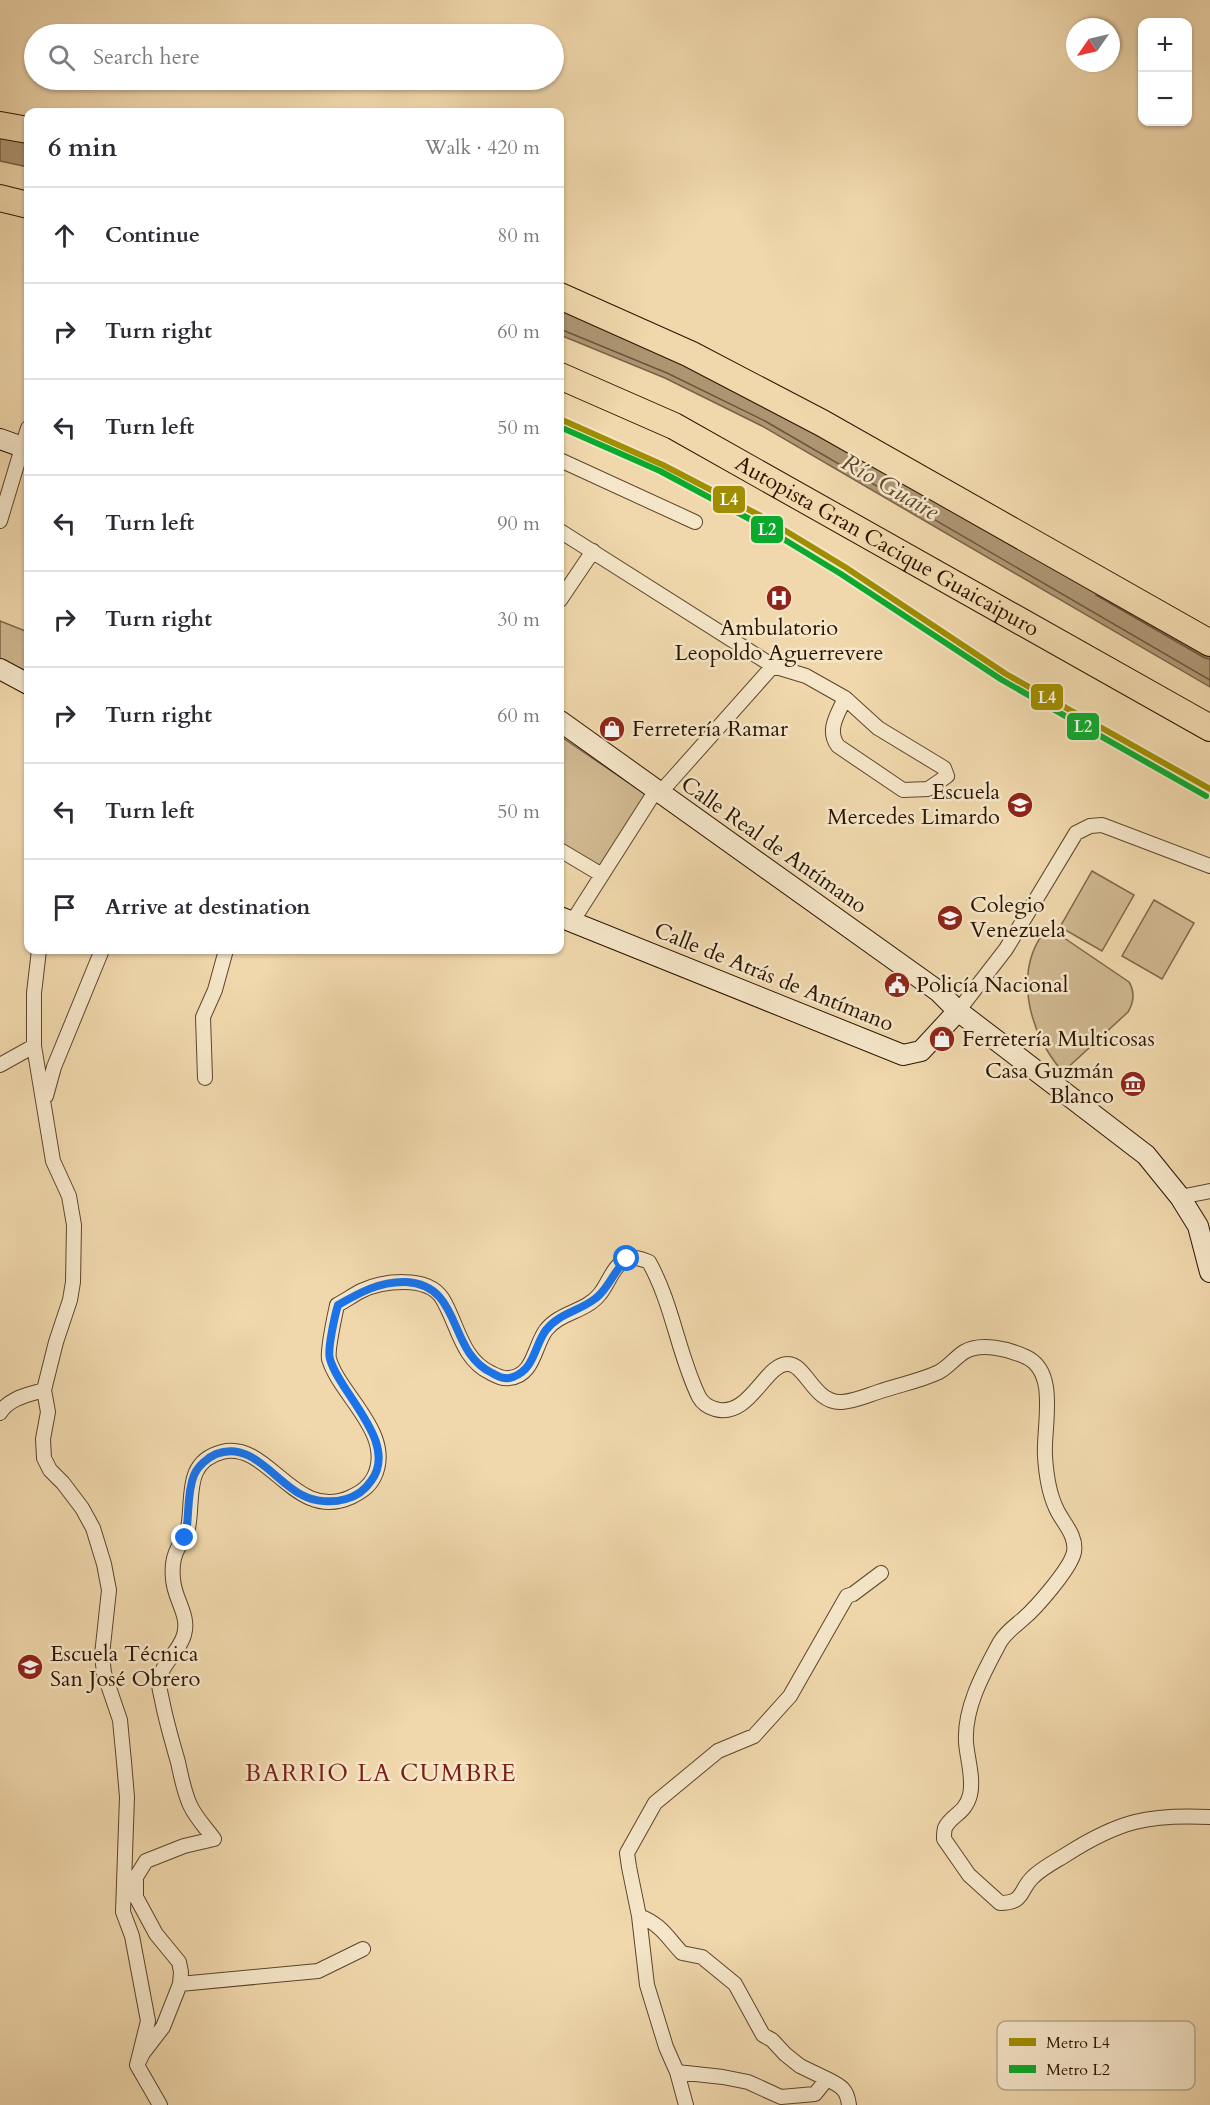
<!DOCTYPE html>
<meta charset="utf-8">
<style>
:root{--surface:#fff;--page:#f2f2f3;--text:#2b2b33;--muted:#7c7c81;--line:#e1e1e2}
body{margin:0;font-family:Cardo,serif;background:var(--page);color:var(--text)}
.controls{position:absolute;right:18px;top:18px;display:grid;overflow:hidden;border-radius:12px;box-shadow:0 2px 4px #0004}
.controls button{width:54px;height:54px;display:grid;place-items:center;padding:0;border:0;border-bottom:2px solid var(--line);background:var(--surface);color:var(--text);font:30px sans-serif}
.compass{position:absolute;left:1066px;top:18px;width:54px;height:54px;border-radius:50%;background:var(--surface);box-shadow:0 2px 4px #0004;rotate:236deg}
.stop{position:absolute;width:18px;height:18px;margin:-14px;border:4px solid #1a73e8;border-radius:50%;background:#fff}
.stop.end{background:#1a73e8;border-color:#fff;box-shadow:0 2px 6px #0008}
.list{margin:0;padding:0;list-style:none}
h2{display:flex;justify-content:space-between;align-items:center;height:78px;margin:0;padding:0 24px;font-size:26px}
h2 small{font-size:20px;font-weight:400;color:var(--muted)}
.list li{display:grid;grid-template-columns:39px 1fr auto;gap:18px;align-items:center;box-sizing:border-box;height:96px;padding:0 24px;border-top:2px solid var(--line)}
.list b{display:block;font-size:22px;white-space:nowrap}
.list em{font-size:20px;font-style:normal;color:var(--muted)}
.icon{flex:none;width:33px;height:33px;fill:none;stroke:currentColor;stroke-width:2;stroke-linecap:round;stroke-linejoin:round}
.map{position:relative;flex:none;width:1210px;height:2105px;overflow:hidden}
.search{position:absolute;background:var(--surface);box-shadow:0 2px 4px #0004;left:24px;top:24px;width:540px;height:66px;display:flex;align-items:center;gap:15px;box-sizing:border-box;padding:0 21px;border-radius:33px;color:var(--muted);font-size:22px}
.panel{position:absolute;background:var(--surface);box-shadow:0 2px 4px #0004;left:24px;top:108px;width:540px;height:846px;border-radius:12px}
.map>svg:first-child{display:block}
</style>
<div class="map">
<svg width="1210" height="2105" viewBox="0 0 1210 2105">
<rect width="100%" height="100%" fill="#f0d8ac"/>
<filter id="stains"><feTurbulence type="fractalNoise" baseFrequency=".00333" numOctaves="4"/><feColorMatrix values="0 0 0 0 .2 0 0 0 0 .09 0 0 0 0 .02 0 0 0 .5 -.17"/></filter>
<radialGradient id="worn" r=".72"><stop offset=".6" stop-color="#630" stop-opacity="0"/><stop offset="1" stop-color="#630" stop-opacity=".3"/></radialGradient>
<path fill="#cfb78f" stroke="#7d6648" stroke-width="1.5" d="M 0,621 L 28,632 L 28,684 L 0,669 Z
M 560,736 L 651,798 L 602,875 L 560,850 Z
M 1092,871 L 1134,895 L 1102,951 L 1060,927 Z
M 1154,900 L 1194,923 L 1162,979 L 1122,956 Z
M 1048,927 L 1129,982 C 1135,992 1134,1002 1128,1012 L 1063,1072 C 1029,1034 1011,970 1048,927 Z"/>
<path fill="#ad9572" stroke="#796144" stroke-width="1.5" d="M 0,132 L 28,138 L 28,167 L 0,161 Z
M 560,304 L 676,352 L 1210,654 L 1210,687 L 762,426 L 665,378 L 560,335 Z"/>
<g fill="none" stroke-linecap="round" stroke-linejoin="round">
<path stroke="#6c5439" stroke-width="1.5" d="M 560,329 L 667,373 L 765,421 L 1210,680
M 1096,595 L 1205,658 L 1210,659"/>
<g stroke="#5c452b" stroke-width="16">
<path id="street" d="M 560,460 L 695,522
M 0,521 L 28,428
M 560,531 L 773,666 L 806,676 L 845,698 L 878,728 L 944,768 L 947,776 L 928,789 L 903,790 L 838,746 C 826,730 838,714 845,698
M 560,600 L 593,551
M 560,850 L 602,875
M 572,922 L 651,798 L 667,785 L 773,666
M 39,950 L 34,993 L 34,1046 L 53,1161 L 69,1196 L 74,1225 L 73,1282 L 70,1300 L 56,1342 L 44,1390 L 48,1412 L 43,1439 L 44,1458 L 50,1470 L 63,1483 L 82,1508 L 93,1528 L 104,1564 L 109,1590 L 102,1655 L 104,1673 L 120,1720 L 124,1762 L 127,1797 L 123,1912 L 132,1936 L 148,2021 L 137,2065 L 160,2105
M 958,1011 L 1006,949 L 1076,833 L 1090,826 L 1102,825 L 1210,866
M 0,1065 L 34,1046
M 205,1078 L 203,1017 L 215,990 L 226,950
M 46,1096 L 54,1067 L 102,950
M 1180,1197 L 1210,1191
M 0,1413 C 9,1398 28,1395 44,1390
M 639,1916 C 661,1924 667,1937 682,1953 L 702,1957 L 735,1984 L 763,2035 L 772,2040 L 785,2054 L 800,2066 L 827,2079
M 180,1984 L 318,1971 L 363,1949
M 137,2065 L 143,2053 L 163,2027 L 180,1984 L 181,1972 L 179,1962 L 156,1934 L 136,1897 L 136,1877 L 146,1861 L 184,1846 L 214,1839 C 206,1828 196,1818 190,1805 C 184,1792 181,1776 178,1762 C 172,1741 166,1721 162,1700 C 161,1695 159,1688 159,1683 C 160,1664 179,1653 184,1635 C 190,1615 174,1599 173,1579 C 172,1569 173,1557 178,1548 C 182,1541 186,1536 188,1528 C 194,1499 183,1462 222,1452 C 269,1440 294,1523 351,1497 C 361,1492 369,1487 374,1477 C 395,1434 340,1396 329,1359 C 327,1350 335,1315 337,1305 C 345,1301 353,1295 361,1291 C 382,1281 427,1275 442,1298 C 458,1324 461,1359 491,1373 C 497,1376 502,1379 509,1378 C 534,1376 534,1346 546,1330 C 560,1312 585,1312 599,1295 C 608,1285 613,1265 627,1259 C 634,1256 642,1259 649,1262 C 673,1305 678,1354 699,1397 C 703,1404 708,1407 715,1409 C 750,1419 765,1363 788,1364 C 806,1364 814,1404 842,1402 C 855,1401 866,1396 878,1392 C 898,1385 920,1381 939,1372 C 948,1367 955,1358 964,1352 C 981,1342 1009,1349 1026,1357 C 1059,1372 1043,1427 1045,1456 C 1046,1473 1049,1493 1056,1508 C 1062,1522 1077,1535 1074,1552 C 1071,1568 1036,1608 1023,1619 C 1015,1626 1006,1632 1000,1642 C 984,1672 964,1707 966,1742 C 967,1758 974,1778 970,1795 C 965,1814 951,1815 945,1828 C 944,1831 944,1835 944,1839 L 969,1875 L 1000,1903 C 1025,1903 1019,1890 1033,1877 C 1042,1868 1056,1861 1067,1854 C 1119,1821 1148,1814 1210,1817
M 677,2072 L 723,2077 L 748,2082 L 781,2097 L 815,2094 L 827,2079 C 841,2086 847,2089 849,2105
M 686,2105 L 677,2072 L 666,2047 L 647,1985 L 639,1916 L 629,1867 L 627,1853 L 655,1803 L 718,1751 L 754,1736 L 790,1696 L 847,1596 L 853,1594 L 881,1573"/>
</g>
<g stroke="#2b1400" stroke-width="22">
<path id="secondary" d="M 0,439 L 28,449
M 0,669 L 28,684
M 560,721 L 938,991 L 958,1011 L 1146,1155 L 1180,1197 L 1198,1226 L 1210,1272
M 560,917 L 903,1055 L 921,1051 L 958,1011"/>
</g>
<g stroke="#2b1400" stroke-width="28">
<g id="highway">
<path d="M 0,125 L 28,130"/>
<path d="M 0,198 L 28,205"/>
<path d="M 560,296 L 690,354 L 822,423 L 1210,643"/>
<path id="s1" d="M 560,376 L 674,426 L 1210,728"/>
</g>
</g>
<use href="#street" stroke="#f5e6c9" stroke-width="14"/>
<use href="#secondary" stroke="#f5e6c9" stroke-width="20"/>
<use href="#highway" stroke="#f0d8ac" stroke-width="26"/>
<g stroke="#f5e6c9" stroke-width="10">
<path id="metro-1" d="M 560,419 L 663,465 L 761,516 L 845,567 L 1006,674 L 1210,789"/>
</g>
<g stroke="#f5e6c9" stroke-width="10">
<path id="metro-2" d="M 560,427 L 660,471 L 757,523 L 841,574 L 1002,680 L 1206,796"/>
</g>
<use href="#metro-1" stroke="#a08d00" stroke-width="6"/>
<use href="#metro-2" stroke="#0baa2d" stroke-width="6"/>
</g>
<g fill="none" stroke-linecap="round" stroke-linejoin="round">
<path stroke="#1a73e8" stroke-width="8" d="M 185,1538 C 190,1518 186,1495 194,1475 C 198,1466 207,1458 216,1454 C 252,1440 274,1481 302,1495 C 315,1502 332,1503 346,1499 C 357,1496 365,1490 371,1481 C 400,1443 339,1393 330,1359 C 327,1350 335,1315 338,1305 C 359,1293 380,1281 406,1282 C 463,1285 447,1352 492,1373 C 499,1377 505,1380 513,1377 C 535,1369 534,1346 546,1330 C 559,1313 580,1311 596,1298 C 609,1288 614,1270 627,1259"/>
</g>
<defs>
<g id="hospital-disc" transform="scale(1.35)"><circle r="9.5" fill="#8f2418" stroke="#f5e6c9"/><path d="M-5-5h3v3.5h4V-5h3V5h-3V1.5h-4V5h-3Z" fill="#fff"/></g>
<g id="shop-disc" transform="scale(1.35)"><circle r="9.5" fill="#8f2418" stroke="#f5e6c9"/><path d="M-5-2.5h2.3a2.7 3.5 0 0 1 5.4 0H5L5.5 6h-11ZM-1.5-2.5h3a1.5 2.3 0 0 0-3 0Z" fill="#fff"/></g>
<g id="school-disc" transform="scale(1.35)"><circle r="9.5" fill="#8f2418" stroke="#f5e6c9"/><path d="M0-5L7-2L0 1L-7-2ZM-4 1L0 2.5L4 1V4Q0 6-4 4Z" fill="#fff"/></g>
<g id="civic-disc" transform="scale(1.35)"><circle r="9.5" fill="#8f2418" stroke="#f5e6c9"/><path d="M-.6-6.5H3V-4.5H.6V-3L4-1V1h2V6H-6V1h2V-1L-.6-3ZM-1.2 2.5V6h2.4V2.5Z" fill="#fff"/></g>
<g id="museum-disc" transform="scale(1.35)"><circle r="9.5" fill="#8f2418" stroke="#f5e6c9"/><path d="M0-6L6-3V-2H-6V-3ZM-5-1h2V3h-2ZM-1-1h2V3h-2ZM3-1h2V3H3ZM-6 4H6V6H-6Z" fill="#fff"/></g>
</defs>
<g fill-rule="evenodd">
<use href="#hospital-disc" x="779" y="598"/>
<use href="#shop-disc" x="612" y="729"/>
<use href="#school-disc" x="1020" y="805"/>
<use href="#school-disc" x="950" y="918"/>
<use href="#civic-disc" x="897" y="985"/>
<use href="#shop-disc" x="942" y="1039"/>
<use href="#museum-disc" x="1133" y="1084"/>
<use href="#school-disc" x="30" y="1667"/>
</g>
<g text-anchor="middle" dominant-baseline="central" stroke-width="5" stroke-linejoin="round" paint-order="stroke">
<g font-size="22" fill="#2b1400" stroke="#f5e6c9">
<text stroke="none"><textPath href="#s1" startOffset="369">Autopista Gran Cacique Guaicaipuro</textPath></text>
<text transform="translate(774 845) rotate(35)">Calle Real de Antímano</text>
<text transform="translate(774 977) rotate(22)">Calle de Atrás de Antímano</text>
</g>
<g font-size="22" fill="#2b1400" stroke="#f5e6c9" text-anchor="start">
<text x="779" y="628" text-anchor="middle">Ambulatorio<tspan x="779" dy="25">Leopoldo Aguerrevere</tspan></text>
<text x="632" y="729">Ferretería Ramar</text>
<text x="1000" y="792" text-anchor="end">Escuela<tspan x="1000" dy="25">Mercedes Limardo</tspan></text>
<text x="970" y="905">Colegio<tspan x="970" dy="25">Venezuela</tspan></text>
<text x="916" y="985">Policía Nacional</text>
<text x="962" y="1039">Ferretería Multicosas</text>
<text x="1114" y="1071" text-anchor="end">Casa Guzmán<tspan x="1114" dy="25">Blanco</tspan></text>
<text x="50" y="1654">Escuela Técnica<tspan x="50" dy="25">San José Obrero</tspan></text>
</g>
<g font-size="24" font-style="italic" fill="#5f482e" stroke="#f5e6c9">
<text transform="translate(890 487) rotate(30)">Río Guaire</text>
</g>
<g font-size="24" letter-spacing="1.5" fill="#7a1f14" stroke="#f5e6c9">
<text x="381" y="1773">BARRIO LA CUMBRE</text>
</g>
</g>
<rect x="997" y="2021" width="198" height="69" rx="9" fill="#f5e6c9" stroke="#b8a78d" stroke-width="1.5"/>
<rect x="1009" y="2038" width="27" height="8" fill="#a08d00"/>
<rect x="1009" y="2065" width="27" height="8" fill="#0baa2d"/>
<g font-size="16" fill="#2b1400">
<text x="1046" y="2048">Metro L4</text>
<text x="1046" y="2075">Metro L2</text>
</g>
<g stroke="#f5e6c9" stroke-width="2">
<rect x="712" y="485" width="34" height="29" rx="6" fill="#a08d00"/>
<rect x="750" y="515" width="34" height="29" rx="6" fill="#0baa2d"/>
<rect x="1030" y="683" width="34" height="28" rx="6" fill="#a08d00"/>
<rect x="1066" y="712" width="34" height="29" rx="6" fill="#0baa2d"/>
</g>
<g font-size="16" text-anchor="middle" font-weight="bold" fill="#fff">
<text x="729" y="505">L4</text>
<text x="767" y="535">L2</text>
<text x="1047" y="703">L4</text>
<text x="1083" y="732">L2</text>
</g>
<rect width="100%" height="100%" filter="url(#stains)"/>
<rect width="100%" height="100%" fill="url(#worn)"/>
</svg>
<div class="controls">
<button>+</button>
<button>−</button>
</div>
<svg class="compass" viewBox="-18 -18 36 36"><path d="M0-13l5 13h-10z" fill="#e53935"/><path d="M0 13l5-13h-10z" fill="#7c7c81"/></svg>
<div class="stop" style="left:627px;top:1259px"></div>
<div class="stop end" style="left:185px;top:1538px"></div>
<div class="search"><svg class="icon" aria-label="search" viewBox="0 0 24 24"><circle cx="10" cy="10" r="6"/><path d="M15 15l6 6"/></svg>Search here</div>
<section class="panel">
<h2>6 min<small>Walk · 420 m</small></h2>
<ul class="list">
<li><svg class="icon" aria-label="ahead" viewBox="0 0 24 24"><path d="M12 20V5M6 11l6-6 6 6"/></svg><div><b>Continue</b></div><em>80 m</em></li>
<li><svg class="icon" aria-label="right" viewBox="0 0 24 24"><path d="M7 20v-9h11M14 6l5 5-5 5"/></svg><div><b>Turn right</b></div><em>60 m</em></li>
<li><svg class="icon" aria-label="left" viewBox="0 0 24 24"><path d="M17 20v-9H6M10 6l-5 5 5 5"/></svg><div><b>Turn left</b></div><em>50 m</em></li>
<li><svg class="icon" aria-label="left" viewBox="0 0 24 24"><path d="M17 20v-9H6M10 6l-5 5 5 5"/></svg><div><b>Turn left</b></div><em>90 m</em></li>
<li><svg class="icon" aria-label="right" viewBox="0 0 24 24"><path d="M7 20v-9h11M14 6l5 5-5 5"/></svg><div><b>Turn right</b></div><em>30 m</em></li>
<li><svg class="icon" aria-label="right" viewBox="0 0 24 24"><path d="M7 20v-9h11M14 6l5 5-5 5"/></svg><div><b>Turn right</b></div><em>60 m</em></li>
<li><svg class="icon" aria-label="left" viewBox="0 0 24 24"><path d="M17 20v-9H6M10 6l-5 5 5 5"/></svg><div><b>Turn left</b></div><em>50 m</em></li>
<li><svg class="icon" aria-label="arrive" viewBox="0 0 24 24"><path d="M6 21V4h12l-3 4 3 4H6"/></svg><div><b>Arrive at destination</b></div></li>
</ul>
</section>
</div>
